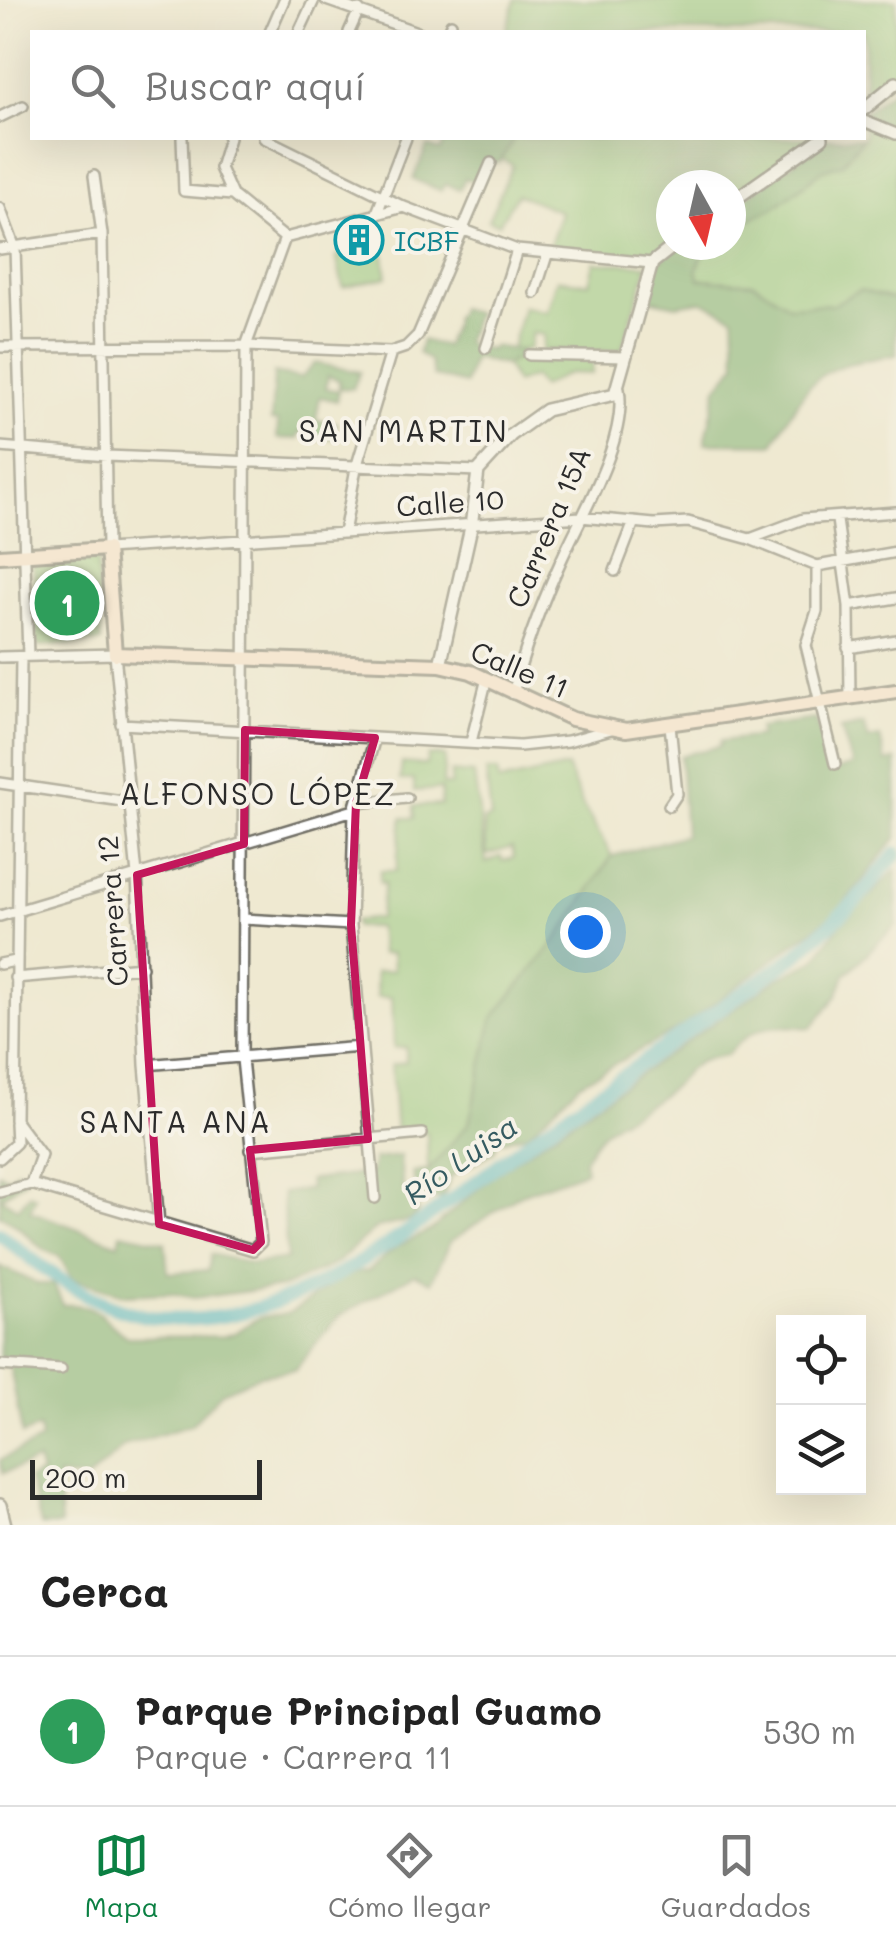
<!DOCTYPE html>
<html lang="es">
<meta charset="utf-8">
<style>
:root{--surface:#fff;--page:#f2f2f2;--text:#222;--muted:#767676;--line:#e0e0e0;--accent:#0b8043}
body{margin:0;font-family:Mali,sans-serif;background:var(--page);color:var(--text)}
.controls{position:absolute;right:30px;bottom:30px;display:grid;overflow:hidden;border-radius:0px;box-shadow:0 10px 40px #0002}
.controls button{width:90px;height:90px;display:grid;place-items:center;padding:0;border:0;border-bottom:2px solid var(--line);background:var(--surface);color:var(--text);font:50px sans-serif}
.compass{position:absolute;left:656px;top:170px;width:90px;height:90px;border-radius:50%;background:var(--surface);box-shadow:0 10px 40px #0002;rotate:172deg}
.scale{position:absolute;left:30px;bottom:25px;width:232px;box-sizing:border-box;padding-left:10px;border:5px solid #2b2b2b;border-top:0;font-size:28px;line-height:35px;white-space:nowrap;color:#2b2b2b;-webkit-text-stroke:8px #f7f3e8;paint-order:stroke}
.you{position:absolute;left:585px;top:932px;width:35px;height:35px;margin:-25px;border:8px solid #fff;border-radius:50%;background:#1a73e8;box-shadow:0 0 0 15px #1a73e833}
.badge{display:grid;place-items:center;width:65px;height:65px;border-radius:50%;background:var(--accent);color:#fff;font-size:32px;font-weight:700}
.pin{position:absolute;translate:-50% -50%;border:5px solid #fff;box-shadow:0 2px 10px #0006}
.list{margin:0;padding:0;list-style:none}
h2{display:flex;justify-content:space-between;align-items:center;height:130px;margin:0;padding:0 40px;font-size:42px}
h2 small{font-size:32px;font-weight:400;color:var(--muted)}
.list li{display:grid;grid-template-columns:65px 1fr auto;gap:30px;align-items:center;box-sizing:border-box;height:150px;padding:0 40px;border-top:2px solid var(--line)}
.list b{display:block;font-size:38px;white-space:nowrap}
.list p{margin:0;font-size:32px;white-space:nowrap;color:var(--muted)}
.list em{font-size:32px;font-style:normal;color:var(--muted)}
.icon{flex:none;width:55px;height:55px;fill:none;stroke:currentColor;stroke-width:2;stroke-linecap:round;stroke-linejoin:round}
.map{position:relative;flex:none;width:896px;height:1525px;overflow:hidden}
.search{position:absolute;background:var(--surface);box-shadow:0 10px 40px #0002;left:30px;right:30px;top:30px;height:110px;display:flex;align-items:center;gap:25px;box-sizing:border-box;padding:0 35px;border-radius:0px;color:var(--muted);font-size:38px}
.sheet{height:280px;background:var(--surface)}
nav{display:flex;justify-content:space-around;align-items:center;box-sizing:border-box;height:140px;border-top:2px solid var(--line);background:var(--surface);font-size:28px;color:var(--muted)}
nav a{display:grid;justify-items:center;gap:5px}
nav .on{color:var(--accent)}
.map>svg:first-child{display:block}
</style>
<div class="map">
<svg width="896" height="1525" viewBox="0 0 896 1525">
<rect width="100%" height="100%" fill="#f7f3e8"/>
<filter id="ink" filterUnits="userSpaceOnUse"><feTurbulence type="fractalNoise" baseFrequency=".01" numOctaves="2"/><feDisplacementMap in="SourceGraphic" scale="20" xChannelSelector="R" yChannelSelector="G"/><feConvolveMatrix kernelMatrix="1 2 1 2 8 2 1 2 1" color-interpolation-filters="sRGB"/></filter>
<filter id="wash" filterUnits="userSpaceOnUse"><feTurbulence type="fractalNoise" baseFrequency=".0048" numOctaves="4" result="noise"/><feDisplacementMap in="SourceGraphic" scale="40" xChannelSelector="R" yChannelSelector="G"/><feGaussianBlur stdDeviation="2.25" result="paint"/><feColorMatrix in="noise" values="0 0 0 0 0 0 0 0 0 0 0 0 0 0 0 0 0 1.4 0 .05"/><feComposite in="paint" operator="in"/></filter>
<g filter="url(#wash)">
<rect width="100%" height="100%" fill="#efe9d1"/>
<path fill="#8dc478" stroke="#5c7852" stroke-width="2.5" d="M 515,0 L 896,0 L 896,78 L 864,105 L 864,32 L 506,32 Z
M 864,118 L 896,129 L 896,300 L 860,290 L 834,304 L 789,306 L 754,283 L 699,279 L 697,269 L 707,245 L 731,245 L 731,228 L 774,208 L 823,170 L 842,163 L 864,138 Z
M 514,138 L 818,138 L 731,199 L 731,185 L 671,185 L 671,244 L 651,259 L 549,248 L 561,212 L 517,194 L 499,224 L 488,220 L 513,165 L 501,159 Z
M 383,247 L 387,277 L 343,287 L 336,256 Z
M 594,262 L 648,265 L 621,351 L 542,351 L 544,335 L 532,333 L 529,349 L 511,351 L 523,306 L 547,312 L 557,279 L 589,283 Z
M 521,356 L 593,356 L 592,374 L 569,373 L 541,387 L 533,377 L 516,383 L 505,365 Z
M 97,560 L 101,642 L 37,646 L 33,563 Z
M 428,755 L 445,756 L 443,785 L 451,785 L 451,772 L 474,774 L 486,863 L 501,856 L 502,861 L 514,858 L 512,847 L 487,855 L 484,820 L 491,818 L 486,771 L 497,771 L 499,782 L 567,767 L 583,806 L 612,856 L 559,937 L 493,1018 L 469,1123 L 428,1171 L 427,1132 L 396,1134 L 391,1065 L 406,1062 L 406,1047 L 394,1048 L 392,997 L 377,997 L 375,972 L 393,970 L 392,953 L 381,954 L 378,927 L 355,927 L 354,921 L 379,918 L 385,882 L 380,883 L 380,871 L 396,871 L 402,818 L 414,818 L 414,806 L 441,805 L 441,789 L 414,791 L 414,780 L 400,780 L 402,763 L 426,765 Z"/>
<path fill="#72aa68" stroke="#4e6a4a" stroke-width="2.5" d="M 896,87 L 896,129 L 864,118 L 864,112 Z
M 446,138 L 514,138 L 514,139 L 499,163 L 487,161 L 477,183 L 465,178 L 460,190 L 445,184 L 441,191 L 413,179 L 427,146 L 440,151 Z
M 828,138 L 862,138 L 842,164 L 823,170 L 774,208 L 731,228 L 731,208 Z
M 680,245 L 707,245 L 697,269 L 699,279 L 754,283 L 789,306 L 834,304 L 860,290 L 896,300 L 896,355 C 813,368 814,373 773,444 L 705,443 L 717,387 L 736,364 L 734,317 L 702,301 L 676,305 L 644,298 L 657,262 Z
M 459,308 L 476,313 L 465,343 L 490,350 L 492,346 L 520,350 L 521,356 L 505,365 L 473,358 L 465,384 L 433,376 L 430,361 L 418,353 L 422,340 L 445,346 Z
M 315,363 L 360,372 L 353,389 L 339,388 L 339,380 L 328,376 L 326,388 L 339,391 L 337,401 L 320,397 L 316,420 L 337,423 L 333,438 L 317,439 L 318,434 L 300,432 L 298,439 L 277,438 L 278,422 L 271,421 L 274,373 L 301,378 Z
M 816,719 L 835,771 L 853,765 L 841,729 L 863,724 L 868,739 L 880,737 L 886,762 L 896,760 L 896,838 L 838,911 L 685,1025 L 579,1084 L 528,1134 L 498,1142 L 494,1152 L 451,1177 L 442,1199 L 417,1197 L 418,1212 L 411,1220 L 376,1228 L 335,1264 L 283,1287 L 194,1298 L 170,1293 L 125,1295 L 72,1279 L 59,1256 C 32,1248 25,1226 0,1215 L 0,1173 L 8,1178 L 17,1170 L 26,1179 L 1,1198 L 18,1208 L 30,1194 L 36,1197 L 30,1211 L 119,1244 L 121,1233 L 165,1242 L 168,1273 L 208,1270 L 211,1254 L 252,1264 L 287,1259 L 282,1193 L 310,1189 L 309,1180 L 370,1173 L 374,1159 L 400,1156 L 403,1189 L 415,1189 L 413,1172 L 428,1171 L 469,1123 L 493,1018 L 559,937 L 612,856 L 685,835 L 680,756 L 720,746 L 720,741 L 760,736 L 759,727 Z
M 896,870 L 896,925 L 845,975 L 837,996 L 811,1028 C 772,1024 754,1024 727,1055 C 681,1062 693,1073 662,1095 C 627,1120 605,1118 584,1160 L 586,1171 L 521,1194 L 451,1241 L 431,1282 L 415,1274 L 339,1316 L 295,1370 L 260,1375 L 222,1392 L 191,1425 L 124,1446 L 87,1480 L 58,1476 L 61,1525 L 41,1525 L 29,1479 L 41,1473 L 37,1461 L 3,1473 L 0,1460 L 41,1440 L 39,1428 L 22,1435 L 10,1366 L 0,1366 L 0,1266 L 38,1284 L 54,1284 L 63,1305 C 102,1303 99,1318 127,1337 L 224,1336 C 241,1333 245,1324 259,1318 C 269,1314 282,1317 291,1312 C 314,1299 341,1271 368,1271 L 395,1248 L 432,1229 L 494,1175 L 780,977 L 815,960 L 840,924 Z"/>
<g fill="none" stroke-linecap="round" stroke-linejoin="round">
<path stroke="#48b4c5" stroke-width="14" d="M 0,1234 C 48,1274 102,1314 167,1319 C 310,1329 444,1201 553,1124 C 634,1067 716,1012 797,955 L 856,901 L 896,854"/>
</g>
</g>
<g filter="url(#ink)">
<g fill="none" stroke-linecap="round" stroke-linejoin="round">
<g stroke="#706e65" stroke-width="14">
<path id="minor" d="M 326,0 L 417,32
M 270,32 L 284,0
M 299,32 L 314,0
M 349,32 L 359,10
M 448,32 L 451,24
M 0,117 L 23,106
M 864,121 L 896,134
M 182,138 L 184,191 L 232,195 L 285,238 L 404,207
M 229,138 L 220,168 L 232,195
M 264,138 L 404,207 L 517,250 L 652,263
M 94,176 L 102,234 L 107,549 L 581,517 L 654,524 L 688,522 L 750,539 L 803,519 L 896,512
M 0,208 L 15,248 L 28,656
M 375,218 L 406,138
M 0,249 L 102,234
M 535,293 L 547,255
M 0,347 L 246,346 L 391,352
M 486,348 L 517,250
M 529,355 L 626,357
M 0,447 L 107,456 L 478,471
M 837,520 L 849,606 L 850,699
M 344,533 L 356,468 L 391,352 L 406,347 L 418,335 L 491,163
M 750,539 L 817,566 L 896,552
M 817,566 L 817,611 L 806,645 L 835,764
M 615,571 L 634,522
M 849,606 L 896,598
M 848,648 L 896,640
M 0,657 L 115,654 L 137,875 L 145,1065 L 159,1224
M 21,657 L 15,1120 L 41,1155 L 31,1184
M 513,694 C 524,649 541,605 560,563 C 580,517 628,440 619,389
M 121,724 L 520,746 L 568,741 L 611,729
M 471,742 L 487,678
M 0,783 L 129,802
M 356,803 L 407,798
M 669,806 L 677,794 L 670,725
M 0,916 L 354,810
M 243,919 L 351,925
M 0,964 L 15,961
M 15,978 L 142,967
M 145,1065 L 361,1047
M 250,1150 L 422,1134
M 0,1158 L 16,1143 L 15,1123
M 31,1184 L 253,1250 L 261,1242 L 242,1059 L 246,346 L 285,238
M 0,1192 L 31,1184
M 375,1198 L 351,925 L 354,810 L 375,738
M 0,1365 L 61,1369"/>
</g>
<g stroke="#706e65" stroke-width="16">
<path id="tertiary" d="M 864,109 L 896,83
M 731,202 L 822,138
M 440,665 L 471,527 L 478,471 L 511,435 L 546,410 L 615,394 L 652,263 L 675,245
M 0,1505 L 5,1525"/>
</g>
<g stroke="#706e65" stroke-width="18">
<path id="secondary" d="M 0,556 L 107,549 L 115,654 L 440,665 L 471,672 L 572,719 L 626,730 L 896,691"/>
</g>
<use href="#minor" stroke="#fff" stroke-width="9"/>
<use href="#tertiary" stroke="#fff" stroke-width="11"/>
<use href="#secondary" stroke="#fde4d1" stroke-width="12"/>
</g>
</g>
<path d="M0 0H896V1525H0ZM 245,730 L 375,738 L 356,803 L 351,925 L 368,1139 L 250,1150 L 261,1242 L 253,1250 L 159,1224 L 137,875 L 244,844 Z" fill="#efe9d1" fill-opacity=".55" fill-rule="evenodd"/>
<path fill="none" stroke="#c2185b" stroke-width="8" stroke-linejoin="round" d="M 245,730 L 375,738 L 356,803 L 351,925 L 368,1139 L 250,1150 L 261,1242 L 253,1250 L 159,1224 L 137,875 L 244,844 Z"/>
<defs>
<g id="building-ring" transform="scale(2.5)"><circle r="9.5" fill="#f7f3e8" stroke="#0f9aa8" stroke-width="1.5"/><path d="M-4-6H4V6H1V3H-1V6H-4ZM-2.5-4.3h1.7v1.8h-1.7ZM.8-4.3h1.7v1.8H.8ZM-2.5-1h1.7V.8h-1.7ZM.8-1h1.7V.8H.8Z" fill="#0f9aa8"/></g>
</defs>
<g fill-rule="evenodd">
<use href="#building-ring" x="359" y="240"/>
</g>
<g text-anchor="middle" dominant-baseline="central" stroke-width="8" stroke-linejoin="round" paint-order="stroke">
<g font-size="28" fill="#0d838f" stroke="#f7f3e8" text-anchor="start">
<text x="394" y="240">ICBF</text>
</g>
<g font-size="28" fill="#2b2b2b" stroke="#f7f3e8">
<text transform="translate(450 502) rotate(-4)">Calle 10</text>
<text transform="translate(548 527) rotate(-67)">Carrera 15A</text>
<text transform="translate(520 669) rotate(23)">Calle 11</text>
<text transform="translate(112 911) rotate(-94)">Carrera 12</text>
</g>
<g font-size="30" letter-spacing="2.5" fill="#2b2b2b" stroke="#f7f3e8">
<text x="404" y="430">SAN MARTIN</text>
<text x="258" y="793">ALFONSO LÓPEZ</text>
<text x="176" y="1121">SANTA ANA</text>
</g>
<g font-size="30" font-style="italic" fill="#355b61" stroke="#f7f3e8">
<text transform="translate(460 1159) rotate(-35)">Río Luisa</text>
</g>
</g>
</svg>
<div class="controls">
<button><svg class="icon" aria-label="locate" viewBox="0 0 24 24"><circle cx="12" cy="12" r="6"/><path d="M12 2v4M12 18v4M2 12h4M18 12h4"/></svg></button>
<button><svg class="icon" aria-label="layers" viewBox="0 0 24 24"><path d="M12 4l9 5-9 5-9-5zM3 14l9 5 9-5"/></svg></button>
</div>
<svg class="compass" viewBox="-18 -18 36 36"><path d="M0-13l5 13h-10z" fill="#e53935"/><path d="M0 13l5-13h-10z" fill="#767676"/></svg>
<div class="scale">200 m</div>
<div class="you"></div>
<div class="pin badge" style="left:67px;top:603px;background:#2e9e5b">1</div>
<div class="search"><svg class="icon" aria-label="search" viewBox="0 0 24 24"><circle cx="10" cy="10" r="6"/><path d="M15 15l6 6"/></svg>Buscar aquí</div>
</div>
<section class="sheet">
<h2>Cerca<small></small></h2>
<ul class="list">
<li><span class="badge" style="background:#2e9e5b">1</span><div><b>Parque Principal Guamo</b><p>Parque · Carrera 11</p></div><em>530 m</em></li>
</ul>
</section>
<nav>
<a class="on"><svg class="icon" aria-label="map" viewBox="0 0 24 24"><path d="M3 6l6-2 6 2 6-2v14l-6 2-6-2-6 2zM9 4v14M15 6v14"/></svg>Mapa</a>
<a><svg class="icon" aria-label="directions" viewBox="0 0 24 24"><path d="M12 3l9 9-9 9-9-9zM9 14v-3h6M13 9l2 2-2 2"/></svg>Cómo llegar</a>
<a><svg class="icon" aria-label="saved" viewBox="0 0 24 24"><path d="M7 4h10v16l-5-4-5 4z"/></svg>Guardados</a>
</nav>
